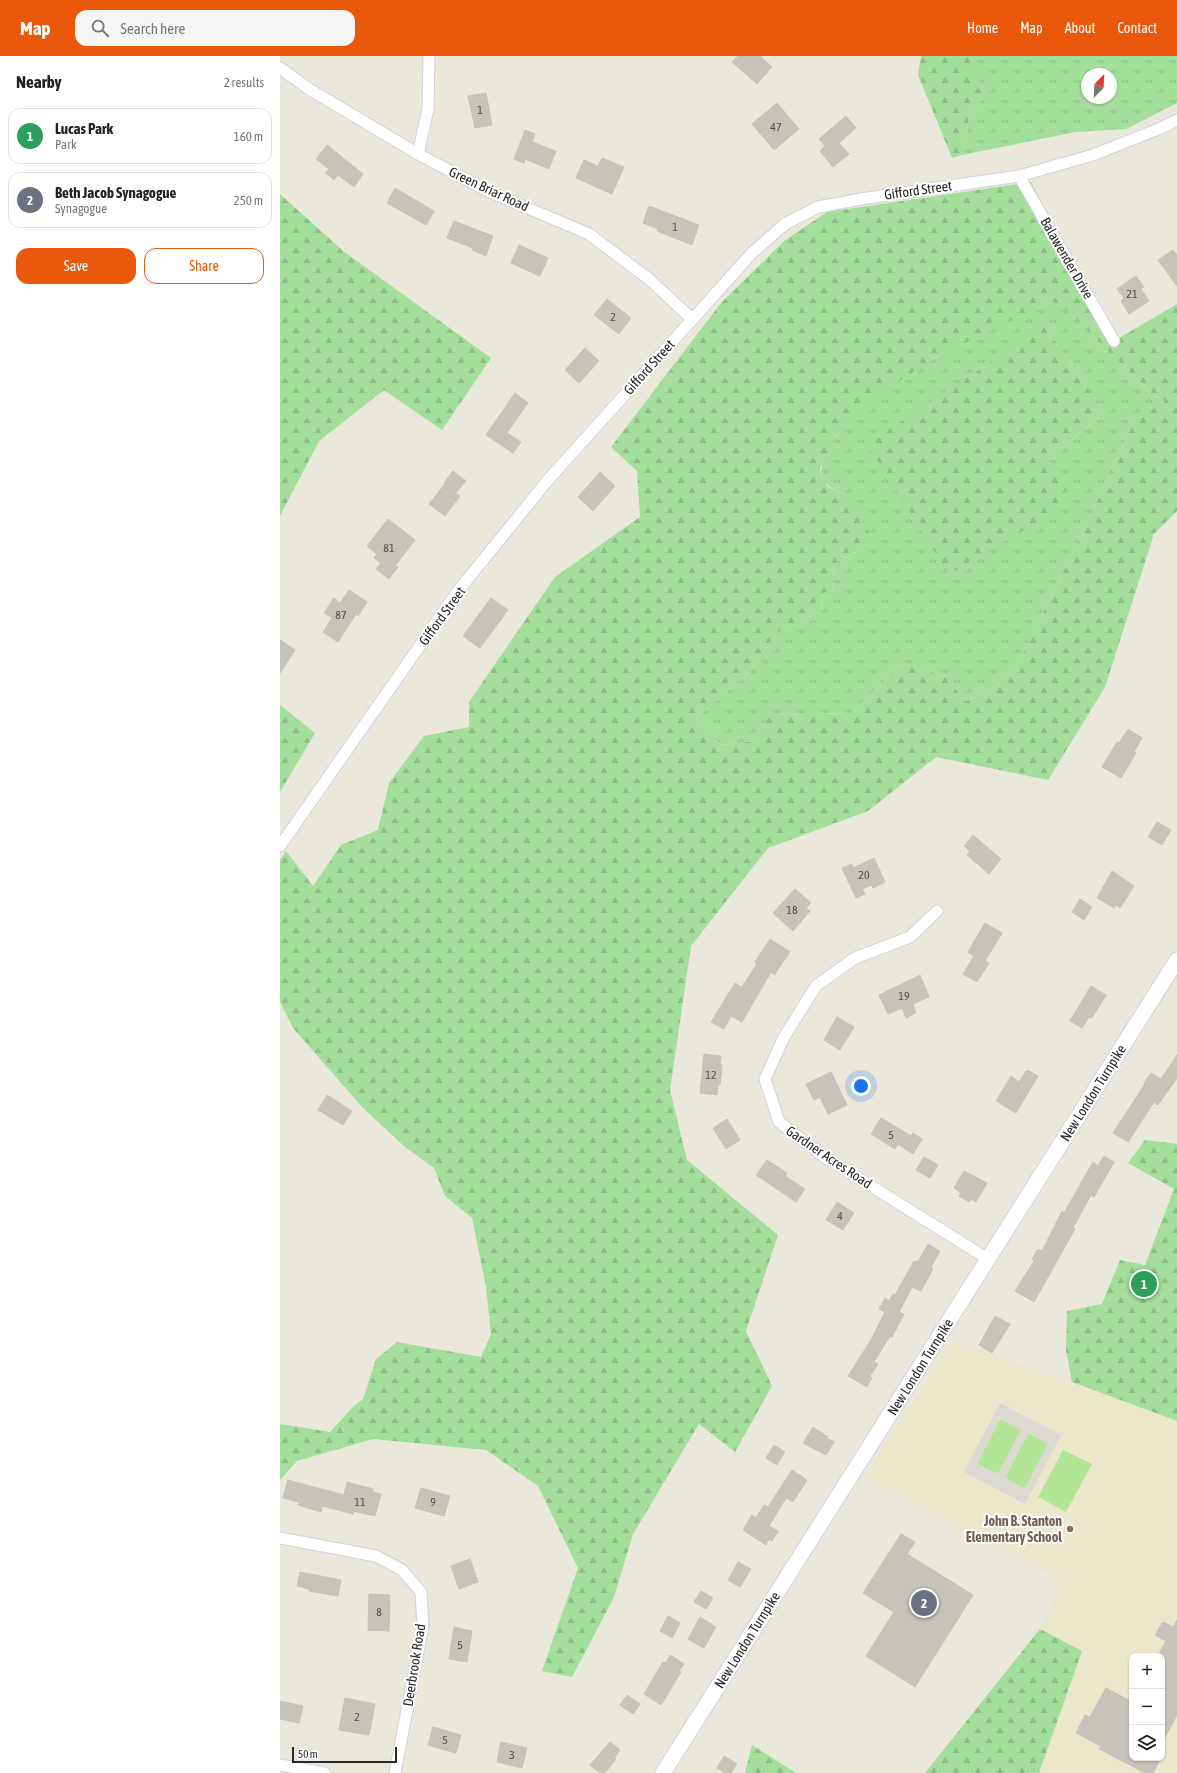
<!DOCTYPE html>
<meta charset="utf-8">
<style>
:root{--surface:#fff;--page:#f6f6f6;--text:#222;--muted:#767676;--line:#e0e0e0;--accent:#ea580c}
body{margin:0;font-family:"Asap Condensed",sans-serif;background:var(--page);color:var(--text)}
.controls{position:absolute;right:12px;bottom:12px;display:grid;overflow:hidden;border-radius:8px;box-shadow:0 1px 3px #0004}
.controls button{width:36px;height:36px;display:grid;place-items:center;padding:0;border:0;border-bottom:1px solid var(--line);background:var(--surface);color:var(--text);font:20px sans-serif}
.compass{position:absolute;left:801px;top:12px;width:36px;height:36px;border-radius:50%;background:var(--surface);box-shadow:0 1px 3px #0004;rotate:24deg}
.scale{position:absolute;left:12px;bottom:10px;width:105px;box-sizing:border-box;padding-left:4px;border:2px solid #282828;border-top:0;font-size:11px;line-height:14px;white-space:nowrap;color:#282828;-webkit-text-stroke:3px #fff;paint-order:stroke}
.you{position:absolute;left:581px;top:1030px;width:14px;height:14px;margin:-10px;border:3px solid #fff;border-radius:50%;background:#1a73e8;box-shadow:0 0 0 6px #1a73e833}
.badge{display:grid;place-items:center;width:26px;height:26px;border-radius:50%;background:var(--accent);color:#fff;font-size:13px;font-weight:700}
.pin{position:absolute;translate:-50% -50%;border:2px solid #fff;box-shadow:0 1px 4px #0006}
.list{margin:0;padding:0;list-style:none}
h2{display:flex;justify-content:space-between;align-items:center;height:52px;margin:0;padding:0 16px;font-size:17px}
h2 small{font-size:13px;font-weight:400;color:var(--muted)}
.list li{display:grid;grid-template-columns:26px 1fr auto;gap:12px;align-items:center;box-sizing:border-box;height:56px;margin:0 8px 8px;padding:0 8px;border:1px solid var(--line);border-radius:12px}
.list b{display:block;font-size:15px;white-space:nowrap}
.list p{margin:0;font-size:13px;white-space:nowrap;color:var(--muted)}
.list em{font-size:13px;font-style:normal;color:var(--muted)}
.actions{display:flex;gap:8px;padding:12px 16px}
.actions a{flex:1;padding:9px 0;border:1px solid var(--accent);border-radius:12px;text-align:center;font-size:14px;color:var(--accent)}
.actions .main{background:var(--accent);color:#fff}
.icon{flex:none;width:22px;height:22px;fill:none;stroke:currentColor;stroke-width:2;stroke-linecap:round;stroke-linejoin:round}
.map{position:relative;flex:none;width:897px;height:1717px;overflow:hidden}
header{display:flex;align-items:center;gap:24px;box-sizing:border-box;height:56px;padding:0 20px;background:var(--accent);color:#fff}
header strong{font-size:19px}
nav{display:flex;gap:22px;margin-inline-start:auto;font-size:14px}
.search{width:280px;height:36px;background:var(--page);display:flex;align-items:center;gap:10px;box-sizing:border-box;padding:0 14px;border-radius:12px;color:var(--muted);font-size:15px}
main{display:flex}
aside{flex:1;background:var(--surface)}
.map>svg:first-child{display:block}
</style>
<header>
<strong>Map</strong>
<div class="search"><svg class="icon" aria-label="search" viewBox="0 0 24 24"><circle cx="10" cy="10" r="6"/><path d="M15 15l6 6"/></svg>Search here</div>
<nav><a>Home</a><a>Map</a><a>About</a><a>Contact</a></nav>
</header>
<main>
<aside>
<h2>Nearby<small>2 results</small></h2>
<ul class="list">
<li><span class="badge" style="background:#2e9e5b">1</span><div><b>Lucas Park</b><p>Park</p></div><em>160 m</em></li>
<li><span class="badge" style="background:#6b7280">2</span><div><b>Beth Jacob Synagogue</b><p>Synagogue</p></div><em>250 m</em></li>
</ul>
<div class="actions"><a class="main">Save</a><a>Share</a></div>
</aside>
<div class="map">
<svg width="897" height="1717" viewBox="0 0 897 1717">
<defs>
<pattern id="grass-tufts" width="24" height="20" patternUnits="userSpaceOnUse"><rect width="24" height="20" fill="#a3de9a"/><path d="M3 7l-1-3M5 7V3M7 7l1-3M15 17l-1-3M17 17v-4M19 17l1-3" fill="none" stroke="#8cbe85"/></pattern>
<pattern id="forest-firs" width="22" height="20" patternUnits="userSpaceOnUse"><rect width="22" height="20" fill="#a3de9a"/><path d="M5 1l3.5 6h-7zM16 11l3.5 6h-7z" fill="#8cbe85"/></pattern>
</defs>
<rect width="100%" height="100%" fill="#eae7db"/>
<path fill="#ebe7cb" fill-rule="evenodd" d="M 672,1284 L 897,1365 L 897,1717 L 759,1717 L 802,1596 L 760,1573 L 782,1525 L 584,1421 ZM 852,1600 L 882,1600 L 882,1702 L 852,1702 Z"/>
<path fill="url(#grass-tufts)" fill-rule="evenodd" d="M 695,0 L 897,0 L 897,47 L 846,73 L 796,76 L 682,99 L 690,57 L 706,39 L 689,9 ZM 807,18 L 831,18 L 831,42 L 807,42 Z
M 772,245 L 787,254 L 870,336 L 886,347 L 854,365 L 800,483 L 735,613 L 717,630 L 686,645 L 663,619 L 620,608 L 573,657 L 489,659 L 476,685 L 441,689 L 416,662 L 468,617 L 503,569 L 514,573 L 526,562 L 541,556 L 542,537 L 552,535 L 554,508 L 578,495 L 565,438 C 544,429 536,424 545,400 C 572,330 707,276 772,245 ZM 764,271 L 825,356 L 768,403 Z"/>
<path fill="url(#forest-firs)" fill-rule="evenodd" d="M 641,0 L 695,0 L 690,9 L 706,39 L 690,57 L 682,99 L 672,102 L 638,19 Z
M 751,126 L 834,285 L 897,248 L 897,455 L 874,478 L 825,631 L 768,724 L 656,701 L 588,755 L 488,792 L 411,890 L 390,1034 L 407,1104 L 498,1179 L 466,1275 L 492,1330 L 455,1396 L 419,1368 L 353,1478 L 334,1541 L 292,1621 L 262,1615 L 298,1512 L 258,1430 L 206,1394 L 93,1383 L 17,1405 L 0,1424 L 0,1368 L 50,1376 L 73,1351 L 83,1343 L 96,1303 L 117,1286 L 201,1301 L 211,1278 L 206,1231 L 192,1162 L 165,1140 L 154,1112 L 125,1091 L 83,1052 L 13,972 L 0,946 L 0,804 L 6,795 L 33,830 L 61,789 L 98,774 L 109,727 L 144,680 L 189,671 L 189,646 L 275,521 L 360,461 L 357,415 L 331,391 L 441,247 L 504,185 L 547,156 ZM 772,245 L 787,254 L 870,336 L 885,346 L 854,365 L 800,483 L 735,613 L 717,630 L 686,645 L 663,619 L 620,608 L 573,657 L 489,659 L 476,685 L 441,689 L 416,662 L 468,617 L 503,569 L 514,574 L 526,562 L 541,556 L 542,537 L 552,535 L 554,508 L 578,495 L 590,478 L 565,438 L 548,431 L 542,421 L 540,413 L 555,380 L 586,348 L 652,303 Z
M 0,138 L 63,195 L 211,302 L 162,374 L 104,334 L 39,385 L 0,460 Z
M 764,271 L 825,356 L 768,403 L 787,430 L 783,444 L 775,456 L 669,518 L 587,388 Z
M 0,649 L 35,677 L 0,736 Z
M 865,1084 L 897,1088 L 897,1365 L 792,1326 L 786,1294 L 787,1255 L 822,1248 L 840,1204 L 865,1209 L 894,1133 L 848,1107 Z
M 760,1573 L 802,1595 L 759,1717 L 645,1717 Z
M 472,1689 L 516,1717 L 465,1717 Z"/>
<path fill="#b3e596" d="M 720,1363 L 741,1374 L 718,1418 L 697,1408 Z
M 748,1377 L 768,1388 L 745,1433 L 725,1422 Z
M 783,1394 L 812,1408 L 786,1456 L 758,1441 Z"/>
<path fill="#dbd9d1" fill-rule="evenodd" d="M 720,1347 L 781,1379 L 745,1448 L 684,1416 ZM 720,1363 L 741,1374 L 718,1418 L 697,1408 ZM 748,1377 L 768,1388 L 745,1432 L 725,1422 Z"/>
<path fill="#c5c3ba" stroke="#c5c3b5" d="M 458,0 L 480,0 L 492,11 L 477,28 L 452,6 Z
M 206,37 L 212,69 L 195,72 L 188,40 Z
M 497,47 L 519,73 L 494,94 L 472,68 Z
M 566,60 L 576,72 L 559,87 L 569,98 L 553,111 L 540,95 L 545,90 L 539,83 Z
M 245,74 L 255,78 L 252,86 L 276,95 L 269,113 L 245,103 L 244,107 L 234,103 Z
M 47,89 L 83,118 L 74,131 L 58,119 L 54,124 L 46,117 L 49,113 L 36,103 Z
M 322,102 L 344,111 L 332,138 L 296,122 L 304,104 L 318,110 Z
M 115,132 L 154,155 L 146,169 L 107,147 Z
M 369,150 L 419,169 L 412,189 L 377,175 L 378,173 L 363,167 Z
M 174,165 L 213,180 L 206,200 L 192,194 L 193,192 L 167,182 Z
M 239,189 L 268,202 L 260,220 L 231,207 Z
M 893,194 L 897,199 L 897,230 L 878,204 Z
M 856,220 L 864,231 L 861,233 L 869,245 L 849,258 L 841,245 L 844,242 L 837,233 Z
M 327,243 L 351,262 L 339,278 L 314,259 Z
M 305,292 L 319,305 L 299,327 L 285,314 Z
M 235,337 L 248,347 L 227,377 L 241,386 L 233,397 L 206,379 Z
M 173,415 L 186,425 L 176,437 L 180,440 L 165,460 L 149,448 L 165,428 L 164,427 Z
M 320,416 L 335,430 L 313,455 L 298,441 Z
M 108,463 L 135,484 L 115,510 L 118,511 L 109,523 L 96,513 L 101,507 L 94,502 L 97,498 L 87,490 Z
M 69,534 L 87,546 L 78,560 L 76,558 L 58,586 L 43,576 L 52,562 L 44,557 L 54,542 L 60,547 Z
M 211,542 L 228,554 L 200,592 L 183,580 Z
M 0,584 L 15,594 L 0,617 Z
M 848,673 L 862,682 L 854,696 L 856,697 L 841,722 L 822,711 L 837,686 L 839,687 Z
M 877,766 L 891,774 L 882,789 L 868,781 Z
M 693,779 L 721,803 L 709,818 L 687,799 L 690,795 L 684,790 Z
M 594,802 L 605,826 L 593,832 L 591,829 L 582,833 L 585,838 L 576,842 L 562,812 L 572,808 L 573,812 Z
M 832,815 L 854,830 L 840,852 L 836,849 L 834,852 L 817,842 Z
M 515,833 L 531,847 L 526,852 L 530,855 L 513,875 L 493,857 Z
M 800,843 L 812,851 L 804,864 L 792,856 Z
M 705,867 L 722,877 L 705,905 L 709,907 L 697,926 L 683,918 L 694,900 L 688,896 Z
M 490,883 L 510,896 L 494,919 L 491,916 L 462,966 L 451,960 L 444,973 L 431,966 L 455,927 L 462,931 L 477,908 L 475,906 Z
M 640,919 L 649,941 L 633,948 L 636,957 L 626,962 L 622,952 L 608,958 L 599,939 Z
M 811,930 L 826,939 L 812,962 L 809,961 L 802,972 L 790,965 Z
M 557,961 L 574,971 L 560,994 L 544,984 Z
M 424,998 L 441,1000 L 440,1008 L 442,1009 L 440,1029 L 438,1029 L 437,1039 L 420,1037 Z
M 897,999 L 897,1022 L 878,1049 L 874,1046 L 848,1086 L 833,1077 L 865,1028 L 864,1027 L 871,1017 L 881,1023 Z
M 747,1014 L 758,1020 L 736,1057 L 716,1045 L 731,1020 L 739,1026 Z
M 551,1016 L 567,1049 L 548,1058 L 540,1041 L 534,1044 L 526,1028 Z
M 47,1039 L 72,1055 L 63,1069 L 38,1054 Z
M 601,1062 L 631,1080 L 633,1077 L 642,1083 L 633,1098 L 618,1088 L 615,1093 L 591,1078 Z
M 447,1063 L 460,1084 L 446,1093 L 433,1072 Z
M 824,1100 L 834,1106 L 814,1141 L 811,1139 L 793,1172 L 795,1173 L 754,1246 L 735,1235 L 754,1205 L 752,1203 L 758,1193 L 762,1195 L 782,1155 L 784,1157 L 813,1106 L 818,1110 Z
M 644,1101 L 658,1109 L 650,1122 L 636,1114 Z
M 487,1104 L 507,1117 L 505,1120 L 525,1133 L 516,1146 L 476,1119 Z
M 684,1115 L 707,1127 L 696,1146 L 691,1143 L 689,1146 L 679,1140 L 681,1137 L 674,1132 Z
M 557,1146 L 574,1157 L 563,1174 L 546,1164 Z
M 648,1188 L 660,1195 L 651,1211 L 653,1213 L 641,1235 L 632,1231 L 619,1256 L 624,1258 L 612,1281 L 610,1280 L 594,1306 L 598,1308 L 590,1320 L 592,1322 L 587,1331 L 568,1320 L 591,1284 L 605,1256 L 599,1253 L 605,1242 L 609,1245 L 613,1238 L 615,1239 L 634,1205 L 636,1206 L 639,1204 Z
M 715,1260 L 730,1268 L 712,1297 L 699,1289 Z
M 533,1371 L 548,1381 L 547,1382 L 554,1386 L 546,1399 L 523,1387 Z
M 494,1389 L 505,1396 L 497,1409 L 486,1402 Z
M 512,1414 L 527,1424 L 513,1446 L 506,1442 L 489,1470 L 498,1475 L 492,1485 L 489,1483 L 486,1489 L 463,1474 L 472,1459 L 476,1462 L 484,1449 L 488,1451 Z
M 8,1424 L 64,1439 L 67,1426 L 93,1433 L 93,1436 L 101,1438 L 95,1460 L 73,1455 L 73,1458 L 42,1450 L 41,1456 L 18,1449 L 19,1446 L 3,1442 Z
M 141,1432 L 170,1440 L 164,1460 L 135,1452 Z
M 621,1478 L 635,1486 L 627,1498 L 693,1539 L 635,1631 L 586,1600 L 614,1556 L 583,1537 Z
M 190,1503 L 198,1526 L 179,1533 L 171,1510 Z
M 458,1506 L 471,1513 L 460,1531 L 448,1524 Z
M 20,1516 L 61,1524 L 58,1540 L 29,1535 L 29,1533 L 17,1530 Z
M 421,1535 L 433,1542 L 426,1553 L 414,1546 Z
M 89,1538 L 110,1539 L 109,1575 L 88,1574 Z
M 388,1560 L 400,1567 L 392,1582 L 380,1575 Z
M 420,1561 L 436,1571 L 424,1592 L 408,1583 Z
M 897,1564 L 897,1659 L 882,1687 L 882,1600 L 878,1600 L 886,1585 L 875,1579 L 883,1566 L 893,1571 Z
M 174,1571 L 192,1575 L 187,1606 L 169,1603 Z
M 390,1599 L 404,1608 L 399,1615 L 401,1616 L 381,1649 L 364,1638 L 383,1606 L 386,1607 Z
M 826,1632 L 852,1646 L 852,1702 L 881,1702 L 873,1717 L 865,1717 L 819,1693 L 821,1690 L 796,1677 L 805,1659 L 810,1661 Z
M 347,1639 L 360,1648 L 353,1658 L 340,1649 Z
M 65,1642 L 95,1648 L 89,1679 L 59,1674 Z
M 0,1645 L 23,1650 L 19,1667 L 0,1663 Z
M 153,1671 L 181,1679 L 176,1697 L 148,1689 Z
M 221,1686 L 247,1692 L 242,1712 L 217,1706 Z
M 330,1686 L 340,1694 L 334,1702 L 336,1703 L 325,1717 L 320,1717 L 310,1709 Z
M 444,1700 L 457,1708 L 451,1717 L 445,1717 L 437,1712 Z"/>
<g fill="none" stroke-linecap="round" stroke-linejoin="round">
<g stroke="#d1d0e1" stroke-width="13">
<path id="minor" d="M 0,12 L 29,33 L 138,98 L 210,136 L 309,178 L 369,223 L 412,263
M 138,98 L 148,53 L 149,0
M 739,120 L 834,285
M 0,790 L 178,535 L 268,424 L 472,197 L 505,168 L 538,151 L 581,143 L 739,120 L 813,99 L 881,72 L 897,64
M 657,855 L 630,881 L 575,902 L 536,930 L 504,981 L 485,1023 L 499,1066 L 543,1100 L 708,1203
M 0,1482 L 96,1500 L 122,1514 L 141,1536 L 143,1570 L 115,1717
M 0,1709 L 44,1717"/>
</g>
<g stroke="#d1d0e1" stroke-width="17">
<path id="secondary" d="M 383,1717 L 897,904"/>
</g>
<use href="#minor" stroke="#fff" stroke-width="11"/>
<use href="#secondary" stroke="#fff" stroke-width="15"/>
</g>
<circle fill="#8d6e63" stroke="#fff" stroke-width="1.5" cx="790" cy="1473" r="4"/>
<g text-anchor="middle" dominant-baseline="central" stroke-width="4" stroke-linejoin="round" paint-order="stroke">
<g font-size="12" fill="#4f4f4c">
<text x="200" y="54">1</text>
<text x="496" y="71">47</text>
<text x="395" y="171">1</text>
<text x="852" y="238">21</text>
<text x="333" y="261">2</text>
<text x="109" y="492">81</text>
<text x="61" y="559">87</text>
<text x="584" y="819">20</text>
<text x="512" y="854">18</text>
<text x="624" y="940">19</text>
<text x="431" y="1019">12</text>
<text x="611" y="1079">5</text>
<text x="560" y="1160">4</text>
<text x="80" y="1446">11</text>
<text x="153" y="1446">9</text>
<text x="99" y="1556">8</text>
<text x="180" y="1589">5</text>
<text x="77" y="1661">2</text>
<text x="165" y="1684">5</text>
<text x="232" y="1699">3</text>
</g>
<g font-size="14" fill="#282828" stroke="#fff">
<text transform="translate(209 133) rotate(25)">Green Briar Road</text>
<text transform="translate(638 134) rotate(-8)">Gifford Street</text>
<text transform="translate(787 202) rotate(60)">Balawender Drive</text>
<text transform="translate(369 311) rotate(-48)">Gifford Street</text>
<text transform="translate(162 560) rotate(-54)">Gifford Street</text>
<text transform="translate(813 1037) rotate(-58)">New London Turnpike</text>
<text transform="translate(549 1101) rotate(34)">Gardner Acres Road</text>
<text transform="translate(640 1311) rotate(-58)">New London Turnpike</text>
<text transform="translate(467 1584) rotate(-58)">New London Turnpike</text>
<text transform="translate(134 1609) rotate(-81)">Deerbrook Road</text>
</g>
<g font-size="14" font-weight="bold" fill="#785e54" stroke="#fff" text-anchor="end">
<text x="782" y="1465">John B. Stanton<tspan x="782" dy="16">Elementary School</tspan></text>
</g>
</g>
</svg>
<div class="controls">
<button>+</button>
<button>−</button>
<button><svg class="icon" aria-label="layers" viewBox="0 0 24 24"><path d="M12 4l9 5-9 5-9-5zM3 14l9 5 9-5"/></svg></button>
</div>
<svg class="compass" viewBox="-18 -18 36 36"><path d="M0-13l5 13h-10z" fill="#e53935"/><path d="M0 13l5-13h-10z" fill="#767676"/></svg>
<div class="scale">50 m</div>
<div class="you"></div>
<div class="pin badge" style="left:864px;top:1228px;background:#2e9e5b">1</div>
<div class="pin badge" style="left:644px;top:1547px;background:#6b7280">2</div>
</div>
</main>
